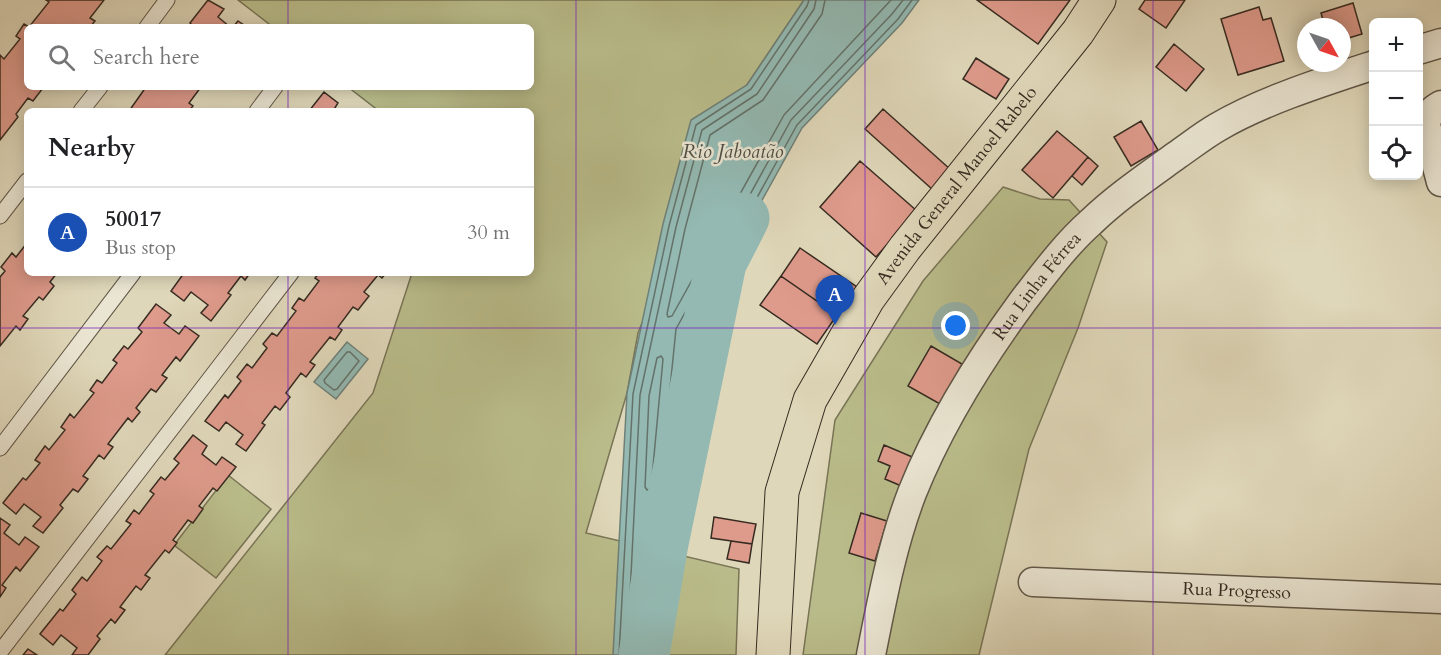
<!DOCTYPE html>
<meta charset="utf-8">
<style>
:root{--surface:#fff;--page:#f6f6f6;--text:#202124;--muted:#757577;--line:#e0e0e0;--accent:#b45309}
body{margin:0;font-family:Cardo,serif;background:var(--page);color:var(--text)}
.controls{position:absolute;right:18px;top:18px;display:grid;overflow:hidden;border-radius:9px;box-shadow:0 3px 15px #0003}
.controls button{width:54px;height:54px;display:grid;place-items:center;padding:0;border:0;border-bottom:2px solid var(--line);background:var(--surface);color:var(--text);font:30px sans-serif}
.compass{position:absolute;left:1297px;top:18px;width:54px;height:54px;border-radius:50%;background:var(--surface);box-shadow:0 3px 15px #0003;rotate:130deg}
.you{position:absolute;left:956px;top:326px;width:21px;height:21px;margin:-15px;border:4px solid #fff;border-radius:50%;background:#1a73e8;box-shadow:0 0 0 9px #1a73e833}
.badge{display:grid;place-items:center;width:39px;height:39px;border-radius:50%;background:var(--accent);color:#fff;font-size:20px;font-weight:700}
.pin{position:absolute;translate:-50% -50px;filter:drop-shadow(0 2px 3px #0008)}
.pin::after{content:'';position:absolute;top:32px;width:21px;height:18px;background:inherit;clip-path:polygon(0 0,100% 0,50% 100%)}
.list{margin:0;padding:0;list-style:none}
h2{display:flex;justify-content:space-between;align-items:center;height:78px;margin:0;padding:0 24px;font-size:26px}
h2 small{font-size:20px;font-weight:400;color:var(--muted)}
.list li{display:grid;grid-template-columns:39px 1fr auto;gap:18px;align-items:center;box-sizing:border-box;height:90px;padding:0 24px;border-top:2px solid var(--line)}
.list b{display:block;font-size:22px;white-space:nowrap}
.list p{margin:0;font-size:20px;white-space:nowrap;color:var(--muted)}
.list em{font-size:20px;font-style:normal;color:var(--muted)}
.icon{flex:none;width:33px;height:33px;fill:none;stroke:currentColor;stroke-width:2;stroke-linecap:round;stroke-linejoin:round}
.map{position:relative;flex:none;width:1441px;height:655px;overflow:hidden}
.search{position:absolute;background:var(--surface);box-shadow:0 3px 15px #0003;left:24px;top:24px;width:510px;height:66px;display:flex;align-items:center;gap:15px;box-sizing:border-box;padding:0 21px;border-radius:9px;color:var(--muted);font-size:22px}
.panel{position:absolute;background:var(--surface);box-shadow:0 3px 15px #0003;left:24px;top:108px;width:510px;height:168px;border-radius:9px}
.map>svg:first-child{display:block}
</style>
<div class="map">
<svg width="1441" height="655" viewBox="0 0 1441 655">
<rect width="100%" height="100%" fill="#dfd7b9"/>
<filter id="stains"><feTurbulence type="fractalNoise" baseFrequency=".00333" numOctaves="4"/><feColorMatrix values="0 0 0 0 .2 0 0 0 0 .09 0 0 0 0 .02 0 0 0 .5 -.17"/></filter>
<radialGradient id="worn" r=".72"><stop offset=".6" stop-color="#630" stop-opacity="0"/><stop offset="1" stop-color="#630" stop-opacity=".3"/></radialGradient>
<path fill="#b9bc8a" stroke="#787456" stroke-width="1.5" d="M 238,0 L 804,0 L 738,98 L 684,220 L 638,333 L 627,393 L 586,533 L 739,569 L 736,655 L 165,655 L 373,393 L 412,273 L 531,273 L 531,111 L 379,111 L 348,87 L 531,87 L 531,27 L 273,27 Z
M 1003,187 L 1040,199 L 1069,200 L 1107,242 L 1078,328 L 1029,449 L 979,655 L 803,655 L 835,420 L 923,281 Z
M 228,475 L 271,509 L 216,578 L 174,545 Z"/>
<path fill="#93b9b2" stroke="#6e8078" stroke-width="1.5" d="M 804,0 L 919,0 L 902,23 L 802,128 L 688,334 L 657,655 L 613,655 L 627,393 L 663,224 L 691,120 L 747,85 Z
M 347,342 L 368,359 L 336,399 L 314,382 Z"/>
<g fill="none" stroke-linecap="round" stroke-linejoin="round">
<path stroke="#64726a" stroke-width="1.5" d="M 825,0 L 822,14 L 763,100 L 710,135 L 685,229 L 667,314 L 668,317 L 672,316 L 784,115 L 891,0
M 347,352 L 350,352 L 359,361 L 337,389 L 334,390 L 325,383 L 324,380 Z
M 661,356 L 663,359 L 651,488 L 647,490 L 645,487 L 649,396 L 657,358 Z
M 619,655 L 633,394 L 669,226 L 696,125 L 751,89 L 807,6 L 809,0
M 627,655 L 640,395 L 676,227 L 702,130 L 757,94 L 814,9 L 816,0
M 643,655 L 676,329 L 791,120 L 892,14 L 903,0
M 651,655 L 683,332 L 797,125 L 898,19 L 912,0"/>
<path stroke="#93b9b2" stroke-width="51" d="M 644,655 L 663,543 L 721,263 L 744,218"/>
</g>
<path fill="#de9a8b" stroke="#362b21" stroke-width="1.5" d="M 46,0 L 104,0 L 90,18 L 95,21 L 90,27 L 29,27 L 49,2 Z
M 208,0 L 224,9 L 218,17 L 230,27 L 194,27 L 190,23 Z
M 977,0 L 1070,0 L 1038,44 Z
M 1145,0 L 1185,0 L 1166,28 L 1139,9 Z
M 1353,3 L 1362,34 L 1342,40 L 1342,27 L 1325,27 L 1321,13 Z
M 1259,7 L 1263,20 L 1271,18 L 1284,61 L 1238,75 L 1221,19 Z
M 238,21 L 247,27 L 233,27 Z
M 24,24 L 29,27 L 27,27 L 27,87 L 43,88 L 33,101 L 28,98 L 16,114 L 18,117 L 0,140 L 0,55 L 4,59 L 20,39 L 16,36 Z
M 1174,44 L 1204,69 L 1186,91 L 1156,67 Z
M 976,58 L 1009,79 L 996,99 L 963,79 Z
M 146,87 L 201,87 L 189,103 L 193,106 L 189,111 L 129,111 Z
M 324,92 L 338,103 L 333,111 L 309,111 Z
M 883,109 L 951,170 L 933,190 L 865,129 Z
M 1141,121 L 1158,150 L 1131,166 L 1114,137 Z
M 1057,131 L 1088,157 L 1053,198 L 1022,170 Z
M 1088,157 L 1098,166 L 1082,185 L 1072,176 Z
M 860,161 L 917,211 L 876,257 L 820,207 Z
M 27,243 L 27,273 L 57,273 L 50,282 L 54,286 L 43,300 L 39,297 L 23,316 L 28,319 L 20,330 L 16,326 L 0,346 L 0,277 L 5,271 L 1,267 L 12,253 L 16,257 Z
M 800,248 L 857,287 L 837,315 L 781,276 Z
M 184,273 L 250,273 L 245,280 L 241,276 L 228,293 L 231,295 L 211,321 L 201,313 L 208,305 L 191,292 L 184,301 L 171,291 Z
M 319,273 L 386,273 L 382,278 L 378,275 L 364,292 L 369,296 L 358,310 L 353,307 L 338,327 L 342,330 L 335,340 L 330,337 L 310,362 L 315,365 L 306,377 L 301,373 L 286,393 L 290,397 L 280,410 L 275,406 L 262,423 L 265,425 L 246,451 L 236,444 L 243,435 L 226,422 L 219,431 L 205,421 L 225,395 L 228,398 L 241,381 L 237,377 L 247,364 L 252,368 L 267,348 L 263,344 L 272,333 L 277,336 L 296,311 L 292,308 L 299,298 L 304,301 L 319,281 L 315,278 Z
M 781,276 L 837,315 L 817,344 L 760,305 Z
M 156,304 L 171,315 L 164,323 L 179,334 L 185,326 L 199,336 L 180,361 L 176,357 L 162,375 L 167,378 L 156,392 L 151,389 L 136,408 L 140,412 L 132,422 L 128,418 L 108,444 L 113,447 L 104,459 L 99,455 L 83,476 L 88,479 L 78,492 L 73,489 L 60,505 L 63,508 L 43,533 L 33,526 L 41,517 L 24,504 L 16,514 L 3,503 L 23,478 L 26,480 L 40,463 L 35,460 L 45,446 L 49,450 L 65,430 L 61,427 L 70,414 L 74,418 L 94,393 L 90,390 L 97,380 L 102,383 L 117,363 L 113,360 L 124,346 L 128,349 L 142,332 L 138,328 Z
M 931,346 L 962,364 L 940,404 L 908,386 Z
M 193,435 L 207,446 L 202,454 L 216,465 L 222,457 L 236,467 L 217,491 L 213,488 L 199,506 L 203,509 L 193,523 L 188,520 L 173,540 L 177,543 L 169,553 L 165,550 L 145,575 L 150,578 L 141,590 L 136,586 L 120,607 L 125,610 L 115,623 L 111,619 L 97,636 L 100,639 L 88,655 L 72,655 L 77,648 L 61,635 L 53,645 L 40,634 L 60,609 L 63,611 L 76,594 L 72,590 L 82,577 L 87,581 L 102,561 L 97,557 L 107,546 L 111,549 L 131,524 L 126,521 L 134,510 L 139,514 L 154,494 L 150,491 L 161,477 L 165,480 L 179,463 L 174,459 Z
M 884,445 L 917,459 L 906,488 L 885,479 L 890,466 L 878,461 Z
M 861,513 L 887,521 L 875,561 L 849,553 Z
M 714,517 L 756,524 L 752,544 L 711,538 Z
M 0,518 L 10,525 L 4,533 L 19,545 L 25,537 L 39,547 L 20,571 L 16,567 L 2,585 L 6,588 L 0,597 Z
M 731,541 L 752,544 L 749,563 L 727,559 Z
M 28,649 L 37,655 L 23,655 Z"/>
<g fill="none" stroke-linecap="round" stroke-linejoin="round">
<g stroke="#605647" stroke-width="17">
<path id="lane" d="M 147,27 L 167,0
M 81,111 L 100,87
M 257,111 L 275,87
M 0,216 L 27,181
M 0,448 L 133,273
M 0,652 L 291,273"/>
</g>
<g stroke="#605647" stroke-width="31">
<g id="street">
<path d="M 1418,50 L 1441,43"/>
<path d="M 1441,105 C 1432,110 1427,115 1426,125 L 1441,182"/>
<path id="s1" d="M 1033,582 L 1441,599"/>
<path id="s2" d="M 871,655 C 882,600 892,545 912,493 C 940,423 979,361 1023,301 C 1044,274 1065,245 1091,222 C 1117,197 1148,176 1177,155 C 1190,146 1204,135 1218,127 C 1262,101 1325,81 1374,65"/>
</g>
</g>
<g stroke="#362b21" stroke-width="35">
<g id="primary">
<path id="s3" d="M 773,655 L 782,492 L 810,400 L 868,299 L 905,248 L 1078,32 L 1099,0"/>
</g>
</g>
<use href="#lane" stroke="#eae5d2" stroke-width="15"/>
<use href="#street" stroke="#eae5d2" stroke-width="28"/>
<use href="#primary" stroke="#dfd7b9" stroke-width="33"/>
</g>
<path fill="none" stroke="#7b2cbf" stroke-width="1.5" stroke-opacity="0.55" d="M 288,0 L 288,27M 576,0 L 576,655M 865,0 L 865,655M 1153,0 L 1153,655M 288,87 L 288,111M 288,273 L 288,655M 0,328 L 1441,328"/>
<g text-anchor="middle" dominant-baseline="central" stroke-width="5" stroke-linejoin="round" paint-order="stroke">
<g font-size="18" fill="#362b21" stroke="#eae5d2">
<text stroke="none"><textPath href="#s3" startOffset="520">Avenida General Manoel Rabelo</textPath></text>
<text stroke="none"><textPath href="#s2" startOffset="410">Rua Linha Férrea</textPath></text>
<text stroke="none"><textPath href="#s1" startOffset="204">Rua Progresso</textPath></text>
</g>
<g font-size="20" font-style="italic" fill="#4d4e45" stroke="#eae5d2">
<text x="733" y="151">Rio Jaboatão</text>
</g>
</g>
<rect width="100%" height="100%" filter="url(#stains)"/>
<rect width="100%" height="100%" fill="url(#worn)"/>
</svg>
<div class="controls">
<button>+</button>
<button>−</button>
<button><svg class="icon" aria-label="locate" viewBox="0 0 24 24"><circle cx="12" cy="12" r="6"/><path d="M12 2v4M12 18v4M2 12h4M18 12h4"/></svg></button>
</div>
<svg class="compass" viewBox="-18 -18 36 36"><path d="M0-13l5 13h-10z" fill="#e53935"/><path d="M0 13l5-13h-10z" fill="#757577"/></svg>
<div class="you"></div>
<div class="pin badge" style="left:835px;top:325px;background:#1a4fb4">A</div>
<div class="search"><svg class="icon" aria-label="search" viewBox="0 0 24 24"><circle cx="10" cy="10" r="6"/><path d="M15 15l6 6"/></svg>Search here</div>
<section class="panel">
<h2>Nearby<small></small></h2>
<ul class="list">
<li><span class="badge" style="background:#1a4fb4">A</span><div><b>50017</b><p>Bus stop</p></div><em>30 m</em></li>
</ul>
</section>
</div>
